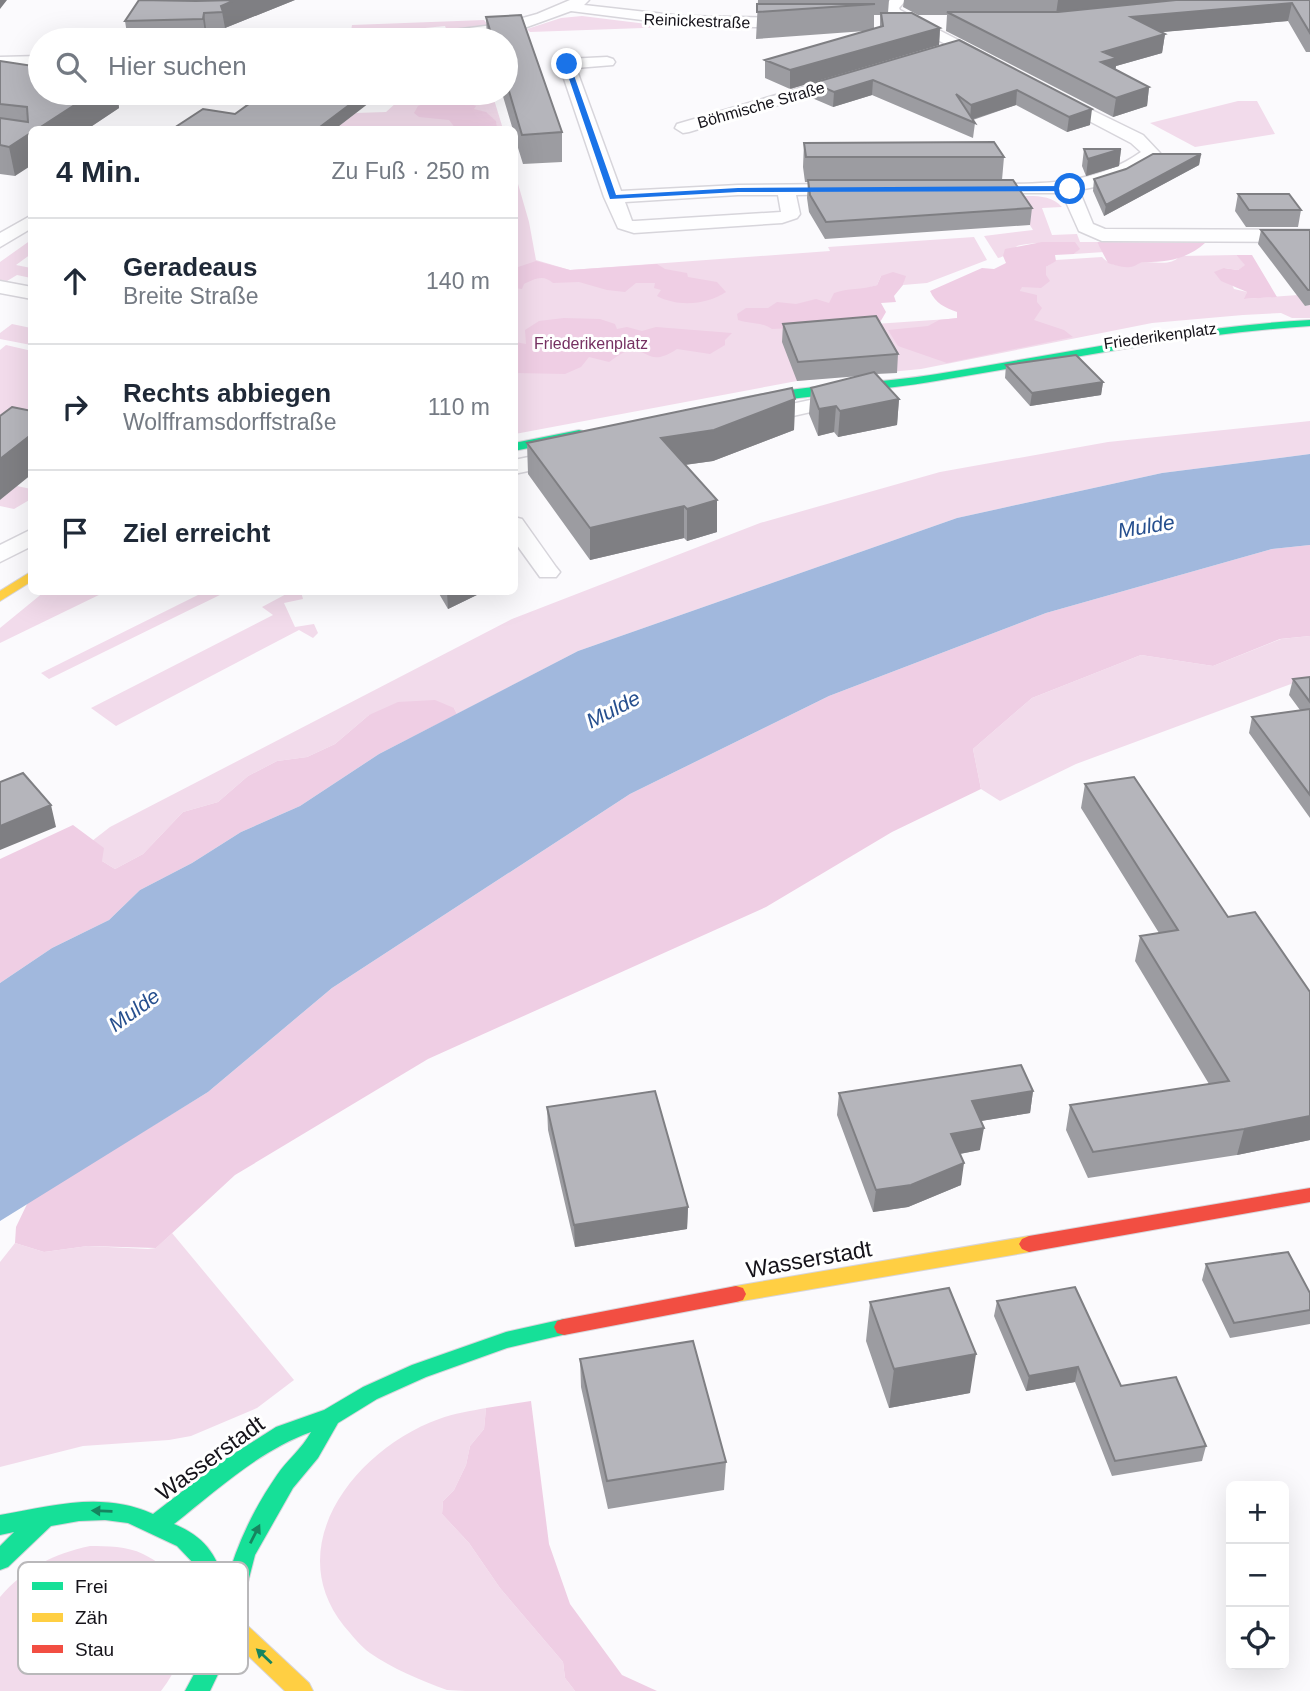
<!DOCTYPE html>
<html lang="de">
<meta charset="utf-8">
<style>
:root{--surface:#fff;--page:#f6f6f7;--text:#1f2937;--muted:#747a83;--line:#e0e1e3}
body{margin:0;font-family:Arial,sans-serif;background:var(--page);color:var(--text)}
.controls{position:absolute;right:21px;bottom:21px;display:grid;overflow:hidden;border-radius:10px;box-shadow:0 7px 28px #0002}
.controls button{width:63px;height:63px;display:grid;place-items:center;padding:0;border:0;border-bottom:2px solid var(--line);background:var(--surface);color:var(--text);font:35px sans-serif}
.stop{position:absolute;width:21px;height:21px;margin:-16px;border:5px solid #1a73e8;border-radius:50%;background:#fff}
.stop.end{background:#1a73e8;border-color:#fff;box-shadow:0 2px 7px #0008}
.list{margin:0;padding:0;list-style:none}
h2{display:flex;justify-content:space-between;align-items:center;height:91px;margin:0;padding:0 28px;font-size:30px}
h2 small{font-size:23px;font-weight:400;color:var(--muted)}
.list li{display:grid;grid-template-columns:46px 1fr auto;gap:21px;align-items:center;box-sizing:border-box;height:126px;padding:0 28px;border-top:2px solid var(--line)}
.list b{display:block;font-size:26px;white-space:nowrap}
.list p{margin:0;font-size:23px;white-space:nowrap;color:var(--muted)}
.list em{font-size:23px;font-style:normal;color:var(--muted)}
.icon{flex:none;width:38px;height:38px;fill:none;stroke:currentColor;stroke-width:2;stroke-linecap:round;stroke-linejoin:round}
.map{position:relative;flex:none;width:1310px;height:1691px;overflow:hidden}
.search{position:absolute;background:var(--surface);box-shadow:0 7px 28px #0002;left:28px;top:28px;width:490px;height:77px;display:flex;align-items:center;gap:18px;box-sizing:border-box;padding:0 24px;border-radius:38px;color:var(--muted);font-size:26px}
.panel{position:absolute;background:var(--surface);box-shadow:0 7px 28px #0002;left:28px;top:126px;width:490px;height:469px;border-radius:10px}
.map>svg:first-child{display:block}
</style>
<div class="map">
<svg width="1310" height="1691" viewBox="0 0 1310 1691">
<rect width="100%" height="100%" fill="#fbfafd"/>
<path fill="#f2dbeb" d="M 582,16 L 647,24 L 700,26 L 530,32 L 527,29 L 561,18 Z
M 484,20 L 488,25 L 447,31 L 445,26 L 305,40 L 208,40 L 208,36 L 351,31 L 352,25 Z
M 407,93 L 492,93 L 503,129 L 334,130 L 356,113 L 386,112 Z
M 1238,101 L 1257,101 L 1275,134 L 1195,147 L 1150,123 Z
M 514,170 L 529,222 L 536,260 L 570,270 L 830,251 L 828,247 L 974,237 L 987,260 L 927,283 L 903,285 L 905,276 L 881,276 L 877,285 L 862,290 L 860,325 L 1037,313 L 1020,291 L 1021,287 L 1046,275 L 1046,267 L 1056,260 L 1102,257 C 1115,271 1128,264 1143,262 C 1156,261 1170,267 1180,256 L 1236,255 L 1246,265 L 1238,270 L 1224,268 L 1234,289 L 1247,292 L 1245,299 L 1298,295 L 1305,306 L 1310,305 L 1310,318 L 1292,318 L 1281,313 L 1243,315 L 1152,323 L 921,369 L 797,381 L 515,434 Z
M 1017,196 C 1033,196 1051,194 1062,207 L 1042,208 L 1052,235 L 1077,234 L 1080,242 L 1097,242 L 1104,252 L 1074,254 L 1079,249 C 1059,245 1041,241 1021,245 C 1011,246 1007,257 998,258 L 984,236 L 1033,230 L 1019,208 Z
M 31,240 L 31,254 L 16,265 L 31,268 L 31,278 L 17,275 L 7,281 L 0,280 L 0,262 Z
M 12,324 L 31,328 L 31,345 L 0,339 L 0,333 Z
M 6,345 L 32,351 L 31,422 L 0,448 L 0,350 Z
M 1310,421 L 1310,454 L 1162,473 L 957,518 L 578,651 L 457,714 L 454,708 L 369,715 L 335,744 L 307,757 L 277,761 L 248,776 L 218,802 L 183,812 L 143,854 L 115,869 L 102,861 L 92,841 L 110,827 L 512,619 L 760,523 L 940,472 L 1108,442 Z
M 17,486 L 31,489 L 31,499 L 14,509 L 0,506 L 0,500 Z
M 44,592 L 105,592 L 0,643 L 0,628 Z
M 204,592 L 226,592 L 49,679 L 41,673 Z
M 290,592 L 301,592 L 303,599 L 284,603 L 295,627 L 314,624 L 318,633 L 313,638 L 299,630 L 116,726 L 91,708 L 273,615 L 262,607 Z
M 1310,636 L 1310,677 L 1076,764 L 1000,801 L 981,789 L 973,749 L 1032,698 L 1141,655 L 1213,666 L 1281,639 Z
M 172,1233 L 294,1380 L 257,1408 L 191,1436 L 169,1440 L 83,1446 L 0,1467 L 0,1262 L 15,1243 L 44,1252 L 88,1246 L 148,1249 L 156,1248 Z
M 486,1408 L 484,1429 L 470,1446 L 466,1465 L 454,1490 L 443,1501 L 442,1514 L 469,1543 L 500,1588 L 563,1662 L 565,1678 L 575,1691 C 545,1691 514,1691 484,1691 C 473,1691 458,1691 447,1690 C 422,1681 391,1668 370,1653 C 360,1646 352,1635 344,1626 C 279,1544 358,1448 439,1419 C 454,1413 471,1411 486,1408 Z
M 90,1546 C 107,1546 127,1546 143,1554 C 202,1582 196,1646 161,1691 L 0,1691 L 0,1597 C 25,1568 53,1554 90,1546 Z"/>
<path fill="#efcee4" d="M 407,93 L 473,93 L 469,96 L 475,99 L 471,104 L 476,106 L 474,109 L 486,112 L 496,121 L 497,129 L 456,129 L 449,120 L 419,117 L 414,113 L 418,106 L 428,102 L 401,98 Z
M 1042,242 L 1075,242 L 1080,249 L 1074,254 L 1055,255 L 1056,261 L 1046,267 L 1046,275 L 1050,281 L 1041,288 L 1022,287 L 1020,291 L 1037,295 L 1037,302 L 1042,308 L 1034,320 L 1064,330 L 1073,337 L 947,363 L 898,346 L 888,330 L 928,326 L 939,320 L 957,318 L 957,312 C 944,307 936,304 930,291 L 982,268 L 994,269 L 1006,263 L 1003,256 L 1005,249 Z
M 1097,242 L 1205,243 C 1187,259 1168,262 1145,262 C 1139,262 1135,267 1130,267 C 1123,268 1114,265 1108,263 Z
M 1236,255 L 1252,255 L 1277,297 L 1244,299 L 1247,292 L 1221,281 L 1214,272 L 1224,268 L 1238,270 L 1245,265 Z
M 536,261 L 570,270 L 657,264 L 665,269 L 687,273 L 688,277 L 717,282 L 726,292 C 707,305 677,307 657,296 L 661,290 L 654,288 L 655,283 L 636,283 L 625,292 L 607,290 L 579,282 L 553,283 C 543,274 535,279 524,284 L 522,289 L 515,288 L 515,268 Z
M 893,272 L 906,276 L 903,285 L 894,296 L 896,302 L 881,303 L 886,312 L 879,324 L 772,329 C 762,322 750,324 738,320 L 737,314 L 746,308 L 768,308 L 777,302 L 796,304 L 816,299 L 829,303 L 834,293 C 848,288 862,290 877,285 L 881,276 Z
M 564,318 L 600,319 L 615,324 L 617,329 L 627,327 L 642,331 L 656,327 L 732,333 L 725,340 L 725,345 L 710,354 L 677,349 C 648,368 650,348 629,351 C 622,352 615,358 609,362 L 589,357 L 581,367 L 565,374 L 515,373 L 515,342 L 526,344 L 525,330 L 539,321 Z
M 1310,545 L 1310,636 L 1280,639 L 1213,666 L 1141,655 L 1032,698 L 973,749 L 981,789 L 892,832 L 766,907 L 428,1059 L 235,1175 L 156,1248 L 88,1246 L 44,1252 L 15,1243 L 16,1227 L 28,1202 L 208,1092 L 332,988 L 630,794 L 829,696 L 1046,613 L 1272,549 Z
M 435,700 L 454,708 L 457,714 L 379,754 L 300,806 L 241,832 L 192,863 L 140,890 L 109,920 L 52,948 L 0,983 L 0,859 L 73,825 L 104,848 L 102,861 L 115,869 L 143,854 L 183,812 L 218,802 L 248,776 L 277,761 L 307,757 L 335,744 L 369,715 L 398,702 Z
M 531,1401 L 549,1544 L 570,1604 L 622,1675 L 657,1691 L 575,1691 L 565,1678 L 563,1662 L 500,1588 L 469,1543 L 442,1514 L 443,1501 L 454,1490 L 466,1465 L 470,1446 L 484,1429 L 486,1408 Z"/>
<path fill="#a1b8dd" d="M 1310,454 L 1310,545 L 1272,549 L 1046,613 L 829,696 L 630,794 L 332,988 L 208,1092 L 0,1221 L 0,983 L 52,948 L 109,920 L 140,890 L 192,863 L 241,832 L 300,806 L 379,754 L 578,651 L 957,518 L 1162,473 Z"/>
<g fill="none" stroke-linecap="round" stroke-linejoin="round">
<g stroke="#d7d5db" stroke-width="3">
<path id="street" d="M 570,0 L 589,0 L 584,5 L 682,16 L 794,18 L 802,23 L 794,28 L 682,25 L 571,11 L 527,27 L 479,37 L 454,40 L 406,40 L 414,35 L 501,24 L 537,14 Z
M 890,0 L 906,0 L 899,8 L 900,10 L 995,59 L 987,64 L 981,62 L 890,16 L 884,7 Z
M 40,56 L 40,66 L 0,67 L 0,57 Z
M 607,57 L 613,59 L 615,62 L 613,65 L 576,68 L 621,191 L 738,185 L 844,184 L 853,189 L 844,194 L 796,195 L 800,214 L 797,218 L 782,223 L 634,233 L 618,228 L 604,197 L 559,64 L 567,59 ZM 738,195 L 778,195 L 781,212 L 635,221 L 632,221 L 625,202 Z
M 848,74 L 856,79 L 854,82 L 689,132 L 683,133 L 675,128 L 677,124 Z
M 1059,94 L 1143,135 L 1160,153 C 1141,176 1107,185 1079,190 L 1093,224 L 1105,229 L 1310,230 L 1310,242 L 1102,241 L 1079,231 L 1062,193 L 977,193 L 974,189 L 977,185 L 983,184 C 1039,184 1093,186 1141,152 L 1131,143 L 1053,102 L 1051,99 L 1053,96 Z
M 32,215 L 32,228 L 0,247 L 0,233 Z
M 0,281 L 32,287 L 32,299 L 0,293 Z
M 848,392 L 855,394 L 859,398 L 855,402 L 757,424 L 749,423 L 746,418 L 749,413 Z
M 563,450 L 571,452 L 574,457 L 571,462 L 514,474 L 514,460 Z
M 514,517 L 522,519 L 556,567 L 560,572 L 556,577 L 540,577 L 514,541 Z
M 32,529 L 32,546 L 0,562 L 0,545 Z"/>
</g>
<g stroke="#d7d5db" stroke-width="2">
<path id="fast" d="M 1310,320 L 1310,326 C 1184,334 1061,361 936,381 C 872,392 806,395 741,406 L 735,402 L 737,399 C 802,384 871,385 937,374 C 1062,354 1184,327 1310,320 Z
M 579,430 L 583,431 L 583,437 L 514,451 L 514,443 Z
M 564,1319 L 571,1321 L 574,1327 L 571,1333 L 507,1348 L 426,1377 L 377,1399 L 338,1423 L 318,1458 L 293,1488 L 255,1555 L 238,1621 L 221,1668 L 210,1691 L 185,1691 L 200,1663 L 216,1621 L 198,1568 L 177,1546 L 128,1523 L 105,1520 L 79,1521 L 51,1526 L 8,1567 L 0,1570 L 0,1546 L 14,1532 L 0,1535 L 0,1515 C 54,1506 101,1491 153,1514 L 219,1463 L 276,1427 L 324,1410 L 363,1387 L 412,1365 L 506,1332 ZM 311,1432 C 302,1449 287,1460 277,1475 C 254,1508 236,1546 226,1584 C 215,1553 205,1537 174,1524 C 216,1491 260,1450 311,1432 Z"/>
</g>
<g stroke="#d7d5db" stroke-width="2">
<path id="slow" d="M 32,571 L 32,581 L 0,601 L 0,591 Z
M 1029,1236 L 1036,1239 L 1039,1244 L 1036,1249 L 1029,1252 L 736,1302 L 729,1300 L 726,1294 L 729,1288 L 736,1286 Z
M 227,1611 L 235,1614 L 309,1683 L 313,1691 L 285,1691 L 219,1628 L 216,1621 L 219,1614 Z"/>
</g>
<g stroke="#d7d5db" stroke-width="2">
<path id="jam" d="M 1310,1188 L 1310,1202 L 1029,1252 L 1022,1249 L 1019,1244 L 1022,1239 L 1029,1236 Z
M 736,1286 L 743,1288 L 746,1294 L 743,1300 L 736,1302 L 564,1335 L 557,1333 L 554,1327 L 557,1321 L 564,1319 Z"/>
</g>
<use href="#street" fill="#fefeff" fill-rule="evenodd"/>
<use href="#fast" fill="#16e098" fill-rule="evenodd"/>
<use href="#slow" fill="#ffcf43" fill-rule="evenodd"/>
<use href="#jam" fill="#f24e42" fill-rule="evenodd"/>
</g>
<path fill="#9c9ca1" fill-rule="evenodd" d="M 295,0 L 225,28 L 226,35 L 207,36 L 206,40 L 128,40 L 125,21 Z
M 758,0 L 889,0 L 888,13 L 940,28 L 939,45 L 790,89 L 765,78 L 765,60 L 865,31 L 756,39 ZM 874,15 L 880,15 L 880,27 L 874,29 Z
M 904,0 L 1310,0 L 1310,52 L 1306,52 L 1288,21 L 1161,32 L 1165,34 L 1162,53 L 1116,66 L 1115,70 L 1149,87 L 1147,106 L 1113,117 L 946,31 L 947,15 L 918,15 L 903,7 Z
M 521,15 L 562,132 L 562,162 L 523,164 L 514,135 L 514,130 L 513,130 L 502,93 L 506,93 L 506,40 L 487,40 L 486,17 Z
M 959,40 L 1090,125 L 1067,132 L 1016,105 L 973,120 L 975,123 L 973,138 L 872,95 L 833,107 L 812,98 L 813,83 Z
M 0,61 L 40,93 L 117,93 L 119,108 L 86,130 L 32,130 L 15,176 L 0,174 Z
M 804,143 L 1004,157 L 1002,180 L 1032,208 L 1030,225 L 825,239 L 809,212 L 807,198 L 808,182 L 805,182 L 803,167 Z
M 1084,149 L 1121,149 L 1119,166 L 1086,176 L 1082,166 Z
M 1201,154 L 1199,165 L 1104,216 L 1093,191 L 1094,179 Z
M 1238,194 L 1301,210 L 1298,227 L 1246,227 L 1235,211 Z
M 1261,230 L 1310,230 L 1310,305 L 1305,306 L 1258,244 Z
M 783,324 L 898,354 L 897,373 L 876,374 L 899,399 L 897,425 L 838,437 L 834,432 L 818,436 L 809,414 L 811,388 L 860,376 L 797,381 L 782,342 Z
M 1006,365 L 1103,382 L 1101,395 L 1030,406 L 1005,378 Z
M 795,399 L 794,430 L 713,461 L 685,465 L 717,500 L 717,532 L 687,541 L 684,538 L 590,560 L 528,474 L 527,443 Z
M 438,592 L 483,592 L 448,609 Z
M 1310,677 L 1310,818 L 1249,733 L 1252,717 L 1300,710 L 1289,695 L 1293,679 Z
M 1085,784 L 1310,992 L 1310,1140 L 1237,1155 L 1088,1178 L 1066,1130 L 1070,1105 L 1209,1084 L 1135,961 L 1140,936 L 1159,933 L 1081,808 Z
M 1033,1091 L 1030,1113 L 980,1121 L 980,1150 L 960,1154 L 961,1185 L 908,1207 L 873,1212 L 837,1115 L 839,1093 Z
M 547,1107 L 688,1207 L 687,1229 L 575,1247 L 548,1130 Z
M 1206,1264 L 1310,1293 L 1310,1324 L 1230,1338 L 1202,1280 Z
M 997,1301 L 1206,1446 L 1202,1461 L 1112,1476 L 1075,1382 L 1026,1391 L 994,1316 Z
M 870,1302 L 970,1393 L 889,1408 L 866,1341 Z
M 580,1359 L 726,1462 L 724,1490 L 608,1509 L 581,1387 Z"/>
<path fill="#7f7f83" d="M 0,0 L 7,0 L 0,9 Z
M 235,0 L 295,0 L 225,28 L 221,6 Z
M 1058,0 L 1211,0 L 1056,14 Z
M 1292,3 L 1288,21 L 1129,35 L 1131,17 Z
M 204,13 L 207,36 L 206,40 L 203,19 Z
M 940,28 L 939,45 L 790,89 L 790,70 Z
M 1165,34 L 1162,53 L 1116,66 L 1114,77 L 1101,62 L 1103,52 Z
M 873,80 L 872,95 L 833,107 L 834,92 Z
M 1149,87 L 1147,106 L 1113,117 L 1116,98 Z
M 1017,90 L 1016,105 L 970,120 L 971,105 Z
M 93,93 L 117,93 L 119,108 L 86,130 L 36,130 Z
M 365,93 L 382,93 L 334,130 L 316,130 Z
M 1092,109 L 1090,125 L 1067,132 L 1069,117 Z
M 32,132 L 32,165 L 15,176 L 9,147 Z
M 1121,149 L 1119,166 L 1086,176 L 1088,159 Z
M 1201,154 L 1199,165 L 1104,216 L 1106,205 Z
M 1103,382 L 1101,395 L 1030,406 L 1032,393 Z
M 795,399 L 794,430 L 713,461 L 661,468 L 661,438 Z
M 899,399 L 897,425 L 838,437 L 840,411 Z
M 836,406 L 834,432 L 818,436 L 819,409 Z
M 32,434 L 32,474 L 0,500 L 0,459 Z
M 717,500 L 717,532 L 687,541 L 687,509 Z
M 684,506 L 684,538 L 590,560 L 590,528 Z
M 447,592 L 483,592 L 448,609 Z
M 51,805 L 56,827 L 0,850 L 0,826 Z
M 1033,1091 L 1030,1113 L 969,1123 L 972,1101 Z
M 1310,1116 L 1310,1140 L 1237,1155 L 1244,1129 Z
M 984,1128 L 980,1150 L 948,1156 L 951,1134 Z
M 964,1163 L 961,1185 L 908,1207 L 873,1212 L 876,1190 Z
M 688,1207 L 687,1229 L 575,1247 L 574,1225 Z
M 976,1354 L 970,1393 L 889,1408 L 894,1369 Z
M 1078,1367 L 1075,1382 L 1026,1391 L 1029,1376 Z"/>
<path fill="#b5b5bb" stroke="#7f7f83" stroke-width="2" d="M 139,0 L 196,1 L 235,0 L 221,6 L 223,12 L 204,13 L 203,19 L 125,21 Z
M 1176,0 L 1310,0 L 1310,33 L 1292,3 L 1131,17 L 1165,34 L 1103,52 L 1117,58 L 1101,62 L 1149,87 L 1116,98 L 947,12 L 1058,12 Z
M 757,4 L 875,4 L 757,12 Z
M 881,13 L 912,13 L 940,28 L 790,70 L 765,60 L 883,26 Z
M 521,15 L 562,132 L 522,135 L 506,81 L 506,40 L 493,40 L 486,17 Z
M 959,40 L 1092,109 L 1069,117 L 1017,90 L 971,105 L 956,94 L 975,123 L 873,80 L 834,92 L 813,83 Z
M 0,61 L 40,67 L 40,93 L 93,93 L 36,130 L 32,130 L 32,132 L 9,147 L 0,145 L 0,118 L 28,122 L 27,107 L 0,104 Z
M 264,93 L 365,93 L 316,130 L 171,130 L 203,109 L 235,114 Z
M 994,142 L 1004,157 L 806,157 L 804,143 Z
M 1084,149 L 1121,149 L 1088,159 Z
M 1153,154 L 1201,154 L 1106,205 L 1094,179 L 1126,169 Z
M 808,180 L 1013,180 L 1032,208 L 826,222 L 810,195 Z
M 1238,194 L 1289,194 L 1301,210 L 1249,210 Z
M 1261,230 L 1310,230 L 1310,290 L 1308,290 Z
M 876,316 L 898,354 L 798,362 L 783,324 Z
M 1076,355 L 1103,382 L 1032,393 L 1006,365 Z
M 874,372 L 899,399 L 840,411 L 836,406 L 819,409 L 811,388 Z
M 792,388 L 795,399 L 714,430 L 661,438 L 717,500 L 687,509 L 684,506 L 590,528 L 527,443 Z
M 12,407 L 32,411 L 32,434 L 0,459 L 0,416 Z
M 1310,677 L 1310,702 L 1293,679 Z
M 1310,709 L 1310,795 L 1252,717 Z
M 23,773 L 51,805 L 0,826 L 0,782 Z
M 1134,777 L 1228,917 L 1255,912 L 1310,992 L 1310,1116 L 1244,1129 L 1093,1152 L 1070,1105 L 1229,1081 L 1140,936 L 1178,930 L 1085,784 Z
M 1021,1065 L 1033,1091 L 972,1101 L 984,1128 L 951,1134 L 964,1163 L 911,1185 L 876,1190 L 839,1093 Z
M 655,1091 L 688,1207 L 574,1225 L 547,1107 Z
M 1288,1252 L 1310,1293 L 1310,1310 L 1234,1323 L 1206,1264 Z
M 1075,1287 L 1121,1386 L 1176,1377 L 1206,1446 L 1115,1461 L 1078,1367 L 1029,1376 L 997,1301 Z
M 949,1288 L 976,1354 L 894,1369 L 870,1302 Z
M 693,1341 L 726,1462 L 607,1481 L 580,1359 Z"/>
<defs><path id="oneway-solid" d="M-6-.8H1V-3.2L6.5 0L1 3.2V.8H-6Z" transform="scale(1.75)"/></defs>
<g fill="#16845f">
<use href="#oneway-solid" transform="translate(102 1511) rotate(-178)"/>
<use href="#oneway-solid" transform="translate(255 1534) rotate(-63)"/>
<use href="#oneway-solid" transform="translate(264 1656) rotate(-137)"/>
</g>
<path fill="#1a73e8" d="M 567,62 L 570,64 L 616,195 L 738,188 L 1070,186 L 1074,189 L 1070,191 L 738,192 L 610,199 L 564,64 Z"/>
<g text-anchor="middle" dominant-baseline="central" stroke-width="6" stroke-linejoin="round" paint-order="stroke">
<g font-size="16" fill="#15131a" stroke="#fff">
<text transform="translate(697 21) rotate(2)">Reinickestraße</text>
<text transform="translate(761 105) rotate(-16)">Böhmische Straße</text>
<text transform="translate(1160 336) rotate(-8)">Friederikenplatz</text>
</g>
<g font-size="16" fill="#763162" stroke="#fff">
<text x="591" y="343">Friederikenplatz</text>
</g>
<g font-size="21" font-style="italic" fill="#264f8e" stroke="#fff">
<text transform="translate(1146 526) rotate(-9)">Mulde</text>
<text transform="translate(613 709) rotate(-27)">Mulde</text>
<text transform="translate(134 1010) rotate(-36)">Mulde</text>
</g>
<g font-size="23" fill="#15131a" stroke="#fff">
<text transform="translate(809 1259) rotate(-10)">Wasserstadt</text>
<text transform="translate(210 1458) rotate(-36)">Wasserstadt</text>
</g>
</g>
<rect x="18" y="1562" width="230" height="112" rx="10" fill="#fff" stroke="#b9b8ba" stroke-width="2"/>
<rect x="32" y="1582" width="31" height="8" fill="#16e098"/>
<rect x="32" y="1613" width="31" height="9" fill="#ffcf43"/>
<rect x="32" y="1645" width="31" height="8" fill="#f24e42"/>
<g font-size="19" fill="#15131a">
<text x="75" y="1593">Frei</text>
<text x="75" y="1624">Zäh</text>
<text x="75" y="1656">Stau</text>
</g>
</svg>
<div class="controls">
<button>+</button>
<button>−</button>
<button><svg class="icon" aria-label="locate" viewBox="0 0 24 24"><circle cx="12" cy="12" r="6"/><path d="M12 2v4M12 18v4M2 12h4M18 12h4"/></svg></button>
</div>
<div class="stop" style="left:1070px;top:189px"></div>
<div class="stop end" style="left:567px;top:64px"></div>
<div class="search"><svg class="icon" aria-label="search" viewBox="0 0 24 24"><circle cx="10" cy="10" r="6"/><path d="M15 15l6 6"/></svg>Hier suchen</div>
<section class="panel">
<h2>4 Min.<small>Zu Fuß · 250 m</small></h2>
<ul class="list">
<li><svg class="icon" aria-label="ahead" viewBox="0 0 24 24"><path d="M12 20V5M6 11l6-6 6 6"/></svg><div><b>Geradeaus</b><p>Breite Straße</p></div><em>140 m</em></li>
<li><svg class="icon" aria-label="right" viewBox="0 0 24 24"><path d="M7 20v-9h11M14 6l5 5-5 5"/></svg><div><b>Rechts abbiegen</b><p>Wolfframsdorffstraße</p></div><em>110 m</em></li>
<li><svg class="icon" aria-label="arrive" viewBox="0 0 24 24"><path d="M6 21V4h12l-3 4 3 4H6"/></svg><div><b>Ziel erreicht</b></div></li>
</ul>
</section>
</div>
